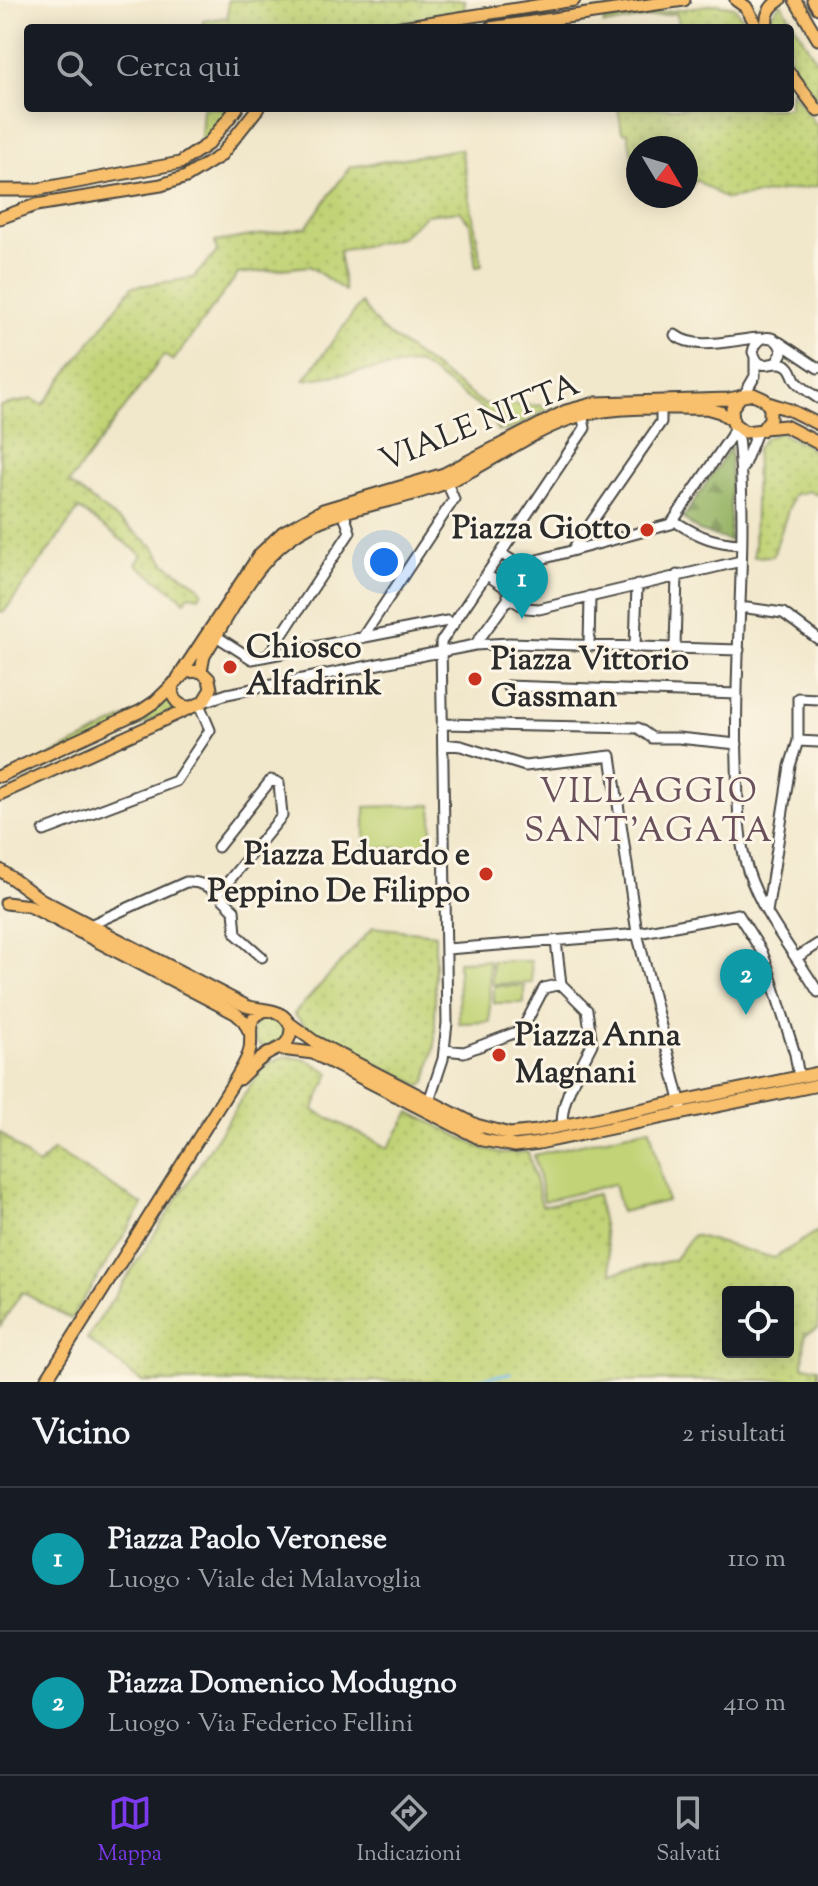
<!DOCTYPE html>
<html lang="it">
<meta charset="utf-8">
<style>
:root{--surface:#171b24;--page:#242831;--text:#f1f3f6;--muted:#9ea1a6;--line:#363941;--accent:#7c3aed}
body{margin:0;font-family:"Sorts Mill Goudy",serif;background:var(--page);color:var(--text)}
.controls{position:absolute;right:24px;bottom:24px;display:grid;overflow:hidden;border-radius:8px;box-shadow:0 4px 20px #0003}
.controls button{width:72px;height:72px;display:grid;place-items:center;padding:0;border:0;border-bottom:2px solid var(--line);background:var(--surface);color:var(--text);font:40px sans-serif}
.compass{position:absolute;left:626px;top:136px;width:72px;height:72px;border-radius:50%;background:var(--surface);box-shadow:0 4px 20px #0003;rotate:128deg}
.you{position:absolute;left:384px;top:562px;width:28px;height:28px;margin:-20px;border:6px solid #fff;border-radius:50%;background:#1a73e8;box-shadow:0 0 0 12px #1a73e833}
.badge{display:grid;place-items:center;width:52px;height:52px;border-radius:50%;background:var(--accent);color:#fff;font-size:26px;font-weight:700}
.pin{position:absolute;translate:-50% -66px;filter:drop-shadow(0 2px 4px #0008)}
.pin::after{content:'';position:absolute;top:42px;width:28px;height:24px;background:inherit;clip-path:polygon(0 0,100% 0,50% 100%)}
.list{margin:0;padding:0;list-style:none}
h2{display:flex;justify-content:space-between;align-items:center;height:104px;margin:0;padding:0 32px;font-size:34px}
h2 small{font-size:26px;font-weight:400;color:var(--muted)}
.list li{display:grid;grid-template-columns:52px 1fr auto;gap:24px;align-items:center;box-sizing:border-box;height:144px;padding:0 32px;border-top:2px solid var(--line)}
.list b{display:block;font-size:30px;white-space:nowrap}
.list p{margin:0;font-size:26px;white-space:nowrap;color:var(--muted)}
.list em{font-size:26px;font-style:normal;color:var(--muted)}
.icon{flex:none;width:44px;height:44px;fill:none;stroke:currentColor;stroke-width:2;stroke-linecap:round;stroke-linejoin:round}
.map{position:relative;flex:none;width:818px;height:1382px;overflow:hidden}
.search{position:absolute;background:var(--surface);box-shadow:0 4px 20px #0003;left:24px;right:24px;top:24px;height:88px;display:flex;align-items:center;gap:20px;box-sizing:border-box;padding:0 28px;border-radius:8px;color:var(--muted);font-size:30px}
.sheet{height:392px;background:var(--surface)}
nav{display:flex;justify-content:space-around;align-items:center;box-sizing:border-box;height:112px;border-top:2px solid var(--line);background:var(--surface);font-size:22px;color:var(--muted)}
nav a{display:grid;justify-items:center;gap:4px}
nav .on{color:var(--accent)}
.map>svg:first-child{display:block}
</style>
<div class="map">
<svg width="818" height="1382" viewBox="0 0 818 1382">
<defs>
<pattern id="grass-dots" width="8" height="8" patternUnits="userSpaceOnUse" patternTransform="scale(2)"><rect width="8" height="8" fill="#c1d376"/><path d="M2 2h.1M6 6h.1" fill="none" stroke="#a6b566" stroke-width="1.8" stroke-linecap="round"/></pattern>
<pattern id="forest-firs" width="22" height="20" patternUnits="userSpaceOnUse" patternTransform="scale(2)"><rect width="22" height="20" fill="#98b567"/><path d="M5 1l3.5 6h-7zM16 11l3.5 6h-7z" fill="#7c9355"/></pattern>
</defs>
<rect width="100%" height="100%" fill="#fcf5e5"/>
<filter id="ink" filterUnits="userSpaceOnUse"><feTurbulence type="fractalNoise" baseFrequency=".0125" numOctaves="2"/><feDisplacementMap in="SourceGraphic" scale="16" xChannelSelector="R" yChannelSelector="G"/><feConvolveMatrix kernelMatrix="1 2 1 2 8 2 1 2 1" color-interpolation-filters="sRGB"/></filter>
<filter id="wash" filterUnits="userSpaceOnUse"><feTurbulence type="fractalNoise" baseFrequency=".006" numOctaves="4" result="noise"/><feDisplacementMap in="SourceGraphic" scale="32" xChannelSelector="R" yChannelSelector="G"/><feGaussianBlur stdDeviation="1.8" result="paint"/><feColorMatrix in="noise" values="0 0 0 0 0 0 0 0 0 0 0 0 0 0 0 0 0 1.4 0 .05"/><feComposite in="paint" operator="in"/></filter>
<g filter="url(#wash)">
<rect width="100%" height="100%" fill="#f1e7cb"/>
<path fill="url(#grass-dots)" stroke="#767f50" stroke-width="2" fill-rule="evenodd" d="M 228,0 L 465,0 L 464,13 L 366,28 L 204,28 L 203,21 L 228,17 Z
M 781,3 L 818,63 L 818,100 L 790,61 L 790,28 L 770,28 L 769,17 Z
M 716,4 L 734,7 L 750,28 L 680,28 L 676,13 L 604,25 L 603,21 Z
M 790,90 L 818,127 L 818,186 L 726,199 L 696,180 L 686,195 L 686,148 L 638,148 L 638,161 L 632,156 L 628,133 L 622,132 L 618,108 L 790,108 Z
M 203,108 L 232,108 L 204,142 L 201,138 Z
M 461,149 L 482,266 L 476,267 L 470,223 L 459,211 L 426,215 L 400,238 L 339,251 L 345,291 L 309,266 L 238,274 L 173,361 L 164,355 L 69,483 L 153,546 L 166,564 L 199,586 L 202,592 L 199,597 L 189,595 L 185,601 L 179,596 L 136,564 L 142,555 L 79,509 L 4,612 L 0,612 L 0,406 L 32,399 L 43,405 L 132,287 L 193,278 L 217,252 L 215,242 L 306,227 L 350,167 Z
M 361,303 L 381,329 L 484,404 L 553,406 L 510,430 L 498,431 L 489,414 L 418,363 L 304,380 Z
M 779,433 L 806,445 L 818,457 L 818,495 L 809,491 L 793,495 L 773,556 L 754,557 L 756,450 L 765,438 Z
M 167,697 L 175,709 L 0,789 L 0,781 Z
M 373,927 L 435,934 L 435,1045 L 426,1082 L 422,1086 L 310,1031 L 294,1014 Z
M253 1032a16 16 0 1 1 32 0a16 16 0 1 1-32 0Z
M 285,1056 L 308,1060 L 330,1073 L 313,1110 L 388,1148 L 410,1112 L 484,1149 L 503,1153 L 528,1152 L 542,1206 L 597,1194 L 612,1273 L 674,1260 L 693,1235 L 774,1258 L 818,1231 L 818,1328 L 805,1334 L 803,1366 L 818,1368 L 818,1380 L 142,1382 L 87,1339 L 257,1075 L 265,1066 ZM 728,1292 L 788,1292 L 788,1352 L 728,1352 Z
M 0,1132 L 38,1166 L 53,1150 L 143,1205 L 71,1319 L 22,1292 L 0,1326 Z"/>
<path fill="url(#forest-firs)" stroke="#627049" stroke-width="2" d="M 731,446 L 730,541 L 699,531 L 683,518 Z"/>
<path fill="#c1d376" stroke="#767f50" stroke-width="2" d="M 432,805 L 432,846 L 365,849 L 365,807 Z
M 489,960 L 490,1022 L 459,1023 L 458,961 Z
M 492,961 L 531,961 L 532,983 L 492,984 Z
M 494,986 L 524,986 L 524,1003 L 494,1003 Z
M 650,1128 L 667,1201 L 621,1212 L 614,1184 L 544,1201 L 534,1155 Z"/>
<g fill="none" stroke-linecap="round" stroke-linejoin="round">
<path stroke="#6ab8e4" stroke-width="3" d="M 460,1382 L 511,1373"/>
</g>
</g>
<g filter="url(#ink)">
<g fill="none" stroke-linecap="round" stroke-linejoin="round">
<g stroke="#494743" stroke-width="13">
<path id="minor" d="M 675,335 C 697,352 733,339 760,338
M 779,342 L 818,368
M 776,363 L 782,353 C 780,333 757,332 753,352 C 761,376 772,357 786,365 C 793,369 792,376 796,381 C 802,388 811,393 818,398
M 744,395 L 755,376 L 755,358
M 737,428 C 750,539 733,651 737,762 C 738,798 737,836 748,871 C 763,916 794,952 818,992
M 743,467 L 757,432
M 679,524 C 700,537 716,543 741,544
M 589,526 L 610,540
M 573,549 L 661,422 L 661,404
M 519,565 L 671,524 L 731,436 L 735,425
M 487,575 L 506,588 L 519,565 L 502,554
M 509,598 L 526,608 L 539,609 L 741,561
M 740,607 L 783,613 L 818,639
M 216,636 L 252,659 L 447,621 L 453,625
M 362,638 L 454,499 L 445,478
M 475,645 L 509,598 L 508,595
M 589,646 L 590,596
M 635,647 L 637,585
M 675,648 L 677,575
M 268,656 L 350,532 L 342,509
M 507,686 L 737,694
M 203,702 L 227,694 L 475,645 L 509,643 L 739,650
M 442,724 L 638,728 L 652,738 L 678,738 L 737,744
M 798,741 L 818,742
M 443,744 L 461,746 L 525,766 L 611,756 L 637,933 L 682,1108
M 44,831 L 176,781 L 210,730 L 199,704
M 218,894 L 234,910 L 236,934 L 262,957
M 767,912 L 790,766 L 798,741 L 798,698 L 818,699
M 90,925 L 186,882 C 199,881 208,886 218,894 L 282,816 L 279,783 L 271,780 L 218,847
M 556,941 L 561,984 L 587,1010 L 592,1044 C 582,1065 558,1103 563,1126
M 447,949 L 627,935 L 738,914 L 762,952 L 767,965 L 795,1054 L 799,1077
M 796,958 L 818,944
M 444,1050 L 464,1052 L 522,1030 L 544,988 L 561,984
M 427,1107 L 443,1059 L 447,1023 L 441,642 L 585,428 L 581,410"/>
</g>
<g stroke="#494743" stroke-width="15">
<path id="major" d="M 736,0 L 746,7 L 758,28
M 795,0 L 818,39
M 813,0 L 818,8
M 396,28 L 574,0
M 490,28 L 684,0
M 768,28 C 764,16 770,6 780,0
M 790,74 L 818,111
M 0,190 L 34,190 L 180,163 L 208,144 L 237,108
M 0,218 L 36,205 L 161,185 L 186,177 L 220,156 L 258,108
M 768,403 L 790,410 L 818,424
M 764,428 L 785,426 L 818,443
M 201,671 L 204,656 L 210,646 C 232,610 254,565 289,539 C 329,508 385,505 432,488 C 480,472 520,437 567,420 C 610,404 661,409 706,408 L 720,412 L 732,420
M 178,678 L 260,554 L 283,532 L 323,510 L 444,474 L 566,411 L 596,403 L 729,399 L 753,394 L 764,399 L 770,408 L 770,419 L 762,430 L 745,432 L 733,423 L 732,408 L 741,396
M 174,683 C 169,695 176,706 189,707
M 0,776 L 141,711 L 156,701 L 186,672 L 201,671 L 209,679 L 211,689 L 203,702 L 0,794
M 0,870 L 42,900 L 246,1006 C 264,1012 282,1006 291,1027 C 291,1049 276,1047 263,1057 C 254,1064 246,1072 239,1079
M 6,903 L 30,906 L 235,1013 L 244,1021 L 249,1031
M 289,1023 L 315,1042 L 476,1125 L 510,1134 L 537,1131 L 818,1073
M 281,1049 L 313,1053 L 483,1140 L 515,1146 L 539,1143 L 818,1085
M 45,1382 L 232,1085 C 238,1074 248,1061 250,1049 C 253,1031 244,1019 266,1010"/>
</g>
<use href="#minor" stroke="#fff" stroke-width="9"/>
<use href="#major" stroke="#f8bf6c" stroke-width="11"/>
</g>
</g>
<g fill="#c8321e" stroke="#fcf5e5" stroke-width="3">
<circle cx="647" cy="530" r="8"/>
<circle cx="230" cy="667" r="8"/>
<circle cx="475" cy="679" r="8"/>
<circle cx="486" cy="874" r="8"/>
<circle cx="499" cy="1055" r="8"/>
</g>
<g text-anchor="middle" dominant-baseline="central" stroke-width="6" stroke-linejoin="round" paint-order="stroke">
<g font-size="32" fill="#2b2b2b" stroke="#fcf5e5">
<text transform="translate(480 424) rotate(-22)">VIALE NITTA</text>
</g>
<g font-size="32" font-weight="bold" fill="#2b2b2b" stroke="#fcf5e5" text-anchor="start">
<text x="631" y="530" text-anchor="end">Piazza Giotto</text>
<text x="246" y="649">Chiosco<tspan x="246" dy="37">Alfadrink</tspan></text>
<text x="491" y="661">Piazza Vittorio<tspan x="491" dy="37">Gassman</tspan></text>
<text x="470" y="856" text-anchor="end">Piazza Eduardo e<tspan x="470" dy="37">Peppino De Filippo</tspan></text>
<text x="515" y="1037">Piazza Anna<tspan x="515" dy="37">Magnani</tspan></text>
</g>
<g font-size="34" letter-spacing="2" fill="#69505b" stroke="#fcf5e5">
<text x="649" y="793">VILLAGGIO<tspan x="649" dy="39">SANT'AGATA</tspan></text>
</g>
</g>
</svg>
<div class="controls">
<button><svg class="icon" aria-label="locate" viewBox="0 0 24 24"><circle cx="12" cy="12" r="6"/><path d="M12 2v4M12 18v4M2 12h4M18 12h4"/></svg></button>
</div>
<svg class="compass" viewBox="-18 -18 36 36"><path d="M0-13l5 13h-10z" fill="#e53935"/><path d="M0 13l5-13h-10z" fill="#9ea1a6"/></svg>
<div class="you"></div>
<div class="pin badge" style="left:522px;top:619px;background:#0f9aa8">1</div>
<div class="pin badge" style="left:746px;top:1015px;background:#0f9aa8">2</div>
<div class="search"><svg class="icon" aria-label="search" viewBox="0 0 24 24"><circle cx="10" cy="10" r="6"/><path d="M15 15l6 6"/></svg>Cerca qui</div>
</div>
<section class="sheet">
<h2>Vicino<small>2 risultati</small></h2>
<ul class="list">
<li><span class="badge" style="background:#0f9aa8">1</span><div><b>Piazza Paolo Veronese</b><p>Luogo · Viale dei Malavoglia</p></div><em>110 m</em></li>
<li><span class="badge" style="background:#0f9aa8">2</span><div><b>Piazza Domenico Modugno</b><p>Luogo · Via Federico Fellini</p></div><em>410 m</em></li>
</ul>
</section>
<nav>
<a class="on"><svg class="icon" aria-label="map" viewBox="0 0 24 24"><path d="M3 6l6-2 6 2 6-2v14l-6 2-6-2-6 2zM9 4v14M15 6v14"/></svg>Mappa</a>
<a><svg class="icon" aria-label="directions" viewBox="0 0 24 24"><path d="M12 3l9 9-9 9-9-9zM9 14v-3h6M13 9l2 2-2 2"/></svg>Indicazioni</a>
<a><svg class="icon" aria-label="saved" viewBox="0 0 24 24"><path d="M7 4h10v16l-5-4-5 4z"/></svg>Salvati</a>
</nav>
